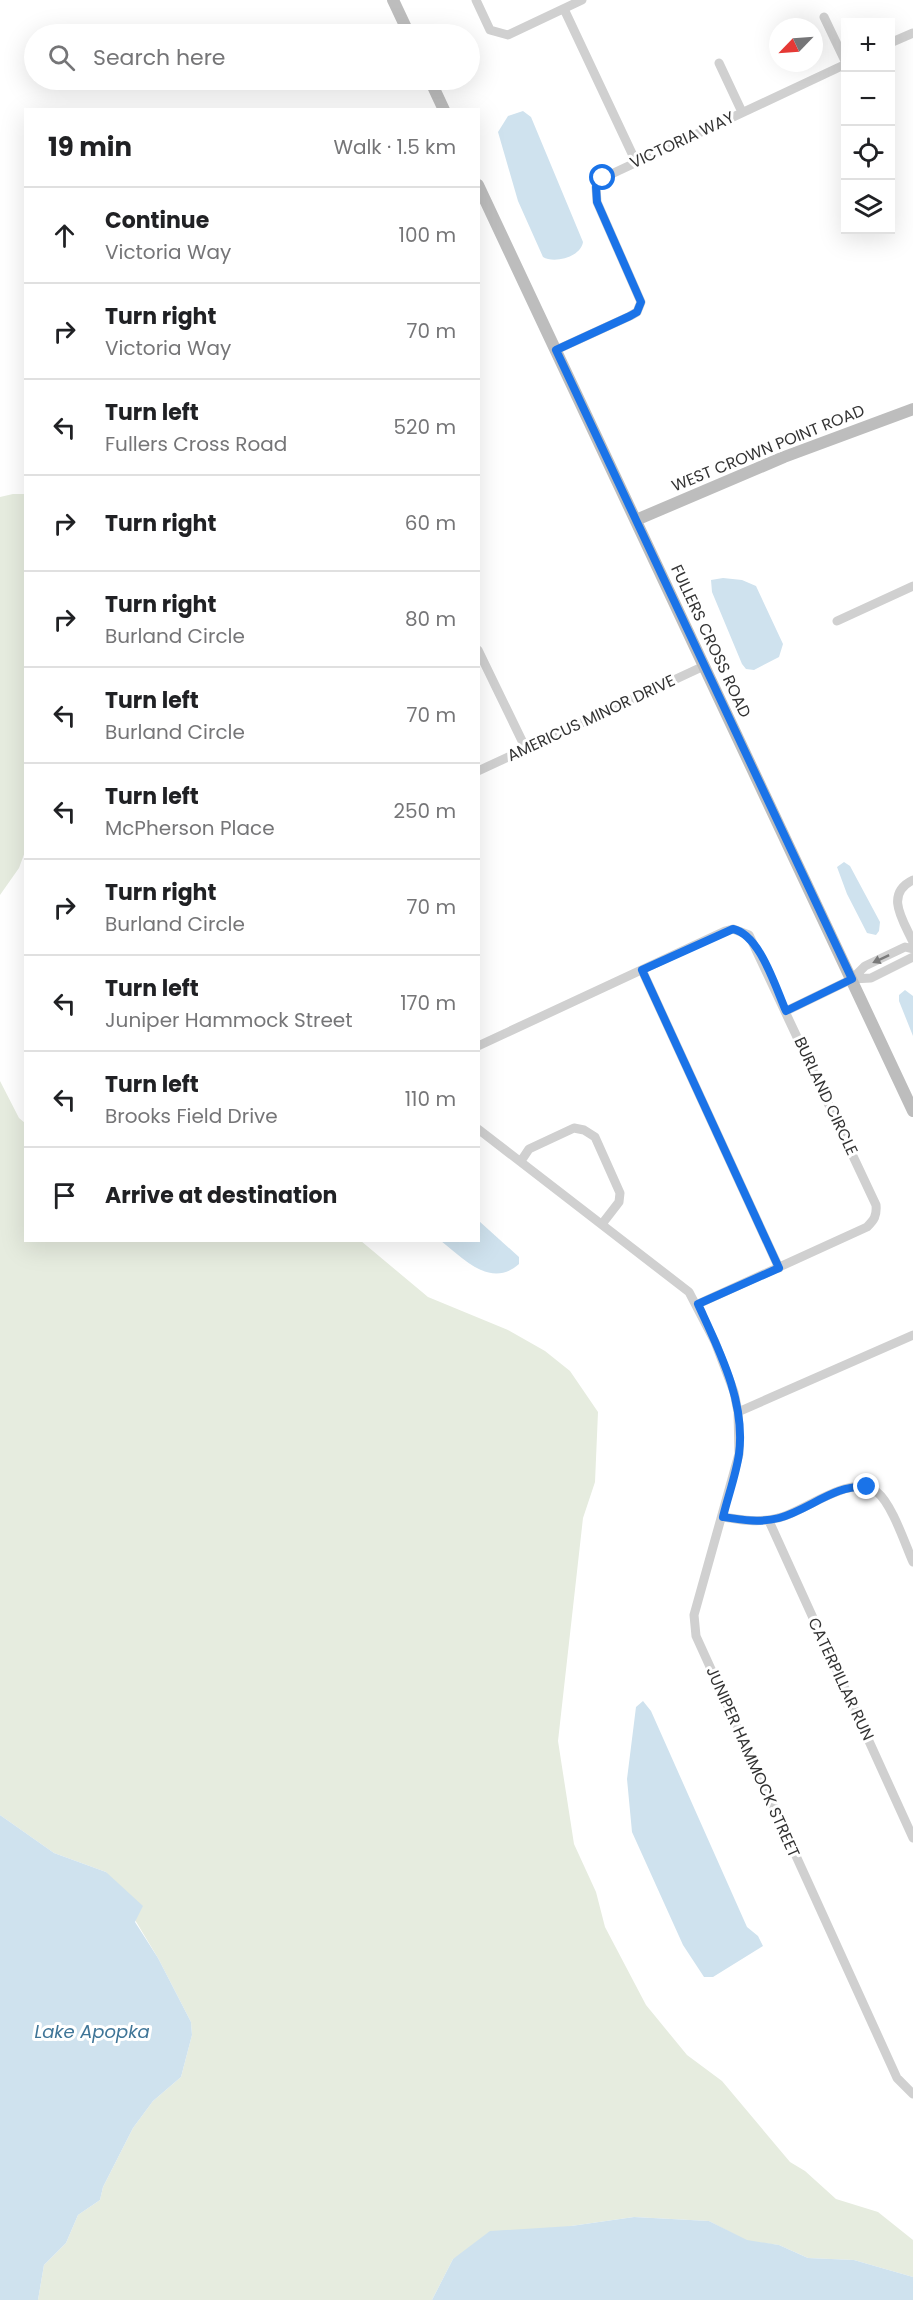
<!DOCTYPE html>
<meta charset="utf-8">
<style>
:root{--surface:#fff;--page:#f6f6f6;--text:#202124;--muted:#757577;--line:#e0e0e0}
body{margin:0;font-family:Poppins,sans-serif;background:var(--page);color:var(--text)}
.controls{position:absolute;right:18px;top:18px;display:grid;overflow:hidden;border-radius:0px;box-shadow:0 6px 24px #0002}
.controls button{width:54px;height:54px;display:grid;place-items:center;padding:0;border:0;border-bottom:2px solid var(--line);background:var(--surface);color:var(--text);font:30px sans-serif}
.compass{position:absolute;left:769px;top:18px;width:54px;height:54px;border-radius:50%;background:var(--surface);box-shadow:0 6px 24px #0002;rotate:245deg}
.stop{position:absolute;width:18px;height:18px;margin:-14px;border:4px solid #1a73e8;border-radius:50%;background:#fff}
.stop.end{background:#1a73e8;border-color:#fff;box-shadow:0 2px 6px #0008}
.list{margin:0;padding:0;list-style:none}
h2{display:flex;justify-content:space-between;align-items:center;height:78px;margin:0;padding:0 24px;font-size:26px}
h2 small{font-size:20px;font-weight:400;color:var(--muted)}
.list li{display:grid;grid-template-columns:39px 1fr auto;gap:18px;align-items:center;box-sizing:border-box;height:96px;padding:0 24px;border-top:2px solid var(--line)}
.list b{display:block;font-size:22px;white-space:nowrap}
.list p{margin:0;font-size:20px;white-space:nowrap;color:var(--muted)}
.list em{font-size:20px;font-style:normal;color:var(--muted)}
.icon{flex:none;width:33px;height:33px;fill:none;stroke:currentColor;stroke-width:2;stroke-linecap:round;stroke-linejoin:round}
.map{position:relative;flex:none;width:913px;height:2300px;overflow:hidden}
.search{position:absolute;background:var(--surface);box-shadow:0 6px 24px #0002;left:24px;top:24px;width:456px;height:66px;display:flex;align-items:center;gap:15px;box-sizing:border-box;padding:0 21px;border-radius:33px;color:var(--muted);font-size:22px}
.panel{position:absolute;background:var(--surface);box-shadow:0 6px 24px #0002;left:24px;top:108px;width:456px;height:1134px;border-radius:0px}
.map>svg:first-child{display:block}
</style>
<div class="map">
<svg width="913" height="2300" viewBox="0 0 913 2300">
<rect width="100%" height="100%" fill="#fff"/>
<path fill="#e6ecdf" d="M 13,494 L 26,494 L 26,849 L 19,868 L 0,895 L 0,497 Z
M 0,1081 L 19,1118 L 25,1123 L 26,1240 L 361,1241 L 428,1297 L 508,1330 L 545,1351 L 570,1371 L 598,1412 L 595,1482 L 583,1518 L 558,1741 L 574,1844 L 596,1892 L 605,1927 L 646,2005 L 687,2055 L 722,2081 L 790,2162 L 805,2171 L 836,2199 L 878,2212 L 913,2240 L 913,2277 L 854,2260 L 808,2258 L 779,2245 L 747,2241 L 709,2221 L 634,2217 L 571,2226 L 453,2259 L 432,2300 L 38,2300 L 44,2265 L 66,2243 L 78,2215 L 100,2200 L 103,2187 L 133,2128 L 153,2101 L 181,2077 L 192,2035 L 191,2022 L 158,1958 L 106,1872 L 54,1853 L 0,1815 Z"/>
<path fill="#cfe2ee" d="M 523,111 L 531,117 L 583,242 C 581,257 554,264 543,257 L 518,201 L 498,132 L 508,116 Z
M 723,578 L 742,580 L 756,586 L 783,644 L 779,657 L 754,670 L 746,669 L 742,664 L 712,592 L 711,580 Z
M 844,862 L 850,866 L 880,922 L 879,931 L 876,935 L 867,933 L 847,894 L 837,867 Z
M 905,990 L 913,996 L 913,1036 L 899,1001 L 899,995 Z
M 479,1221 L 519,1257 L 519,1264 C 491,1289 464,1259 441,1241 L 478,1240 Z
M 643,1701 L 651,1711 L 747,1927 L 758,1936 L 763,1946 L 713,1977 L 704,1977 L 683,1945 L 632,1832 L 627,1779 L 636,1707 Z
M 0,1815 L 54,1853 L 106,1872 L 143,1906 L 135,1922 L 158,1958 L 191,2022 L 192,2035 L 181,2077 L 153,2101 L 133,2128 L 103,2187 L 100,2200 L 78,2215 L 66,2243 L 44,2265 L 38,2300 L 0,2300 Z
M 634,2217 L 709,2221 L 747,2240 L 779,2245 L 808,2258 L 854,2260 L 913,2277 L 913,2300 L 432,2300 L 453,2259 L 490,2231 L 571,2226 Z"/>
<g fill="none" stroke-linecap="round" stroke-linejoin="round">
<path stroke="#d0d0d0" stroke-width="9" d="M 476,0 L 490,30 L 508,35 L 582,0
M 564,9 L 636,162
M 824,17 L 846,63
M 890,43 L 913,33
M 719,63 L 742,112
M 556,350 L 630,316 L 637,312 L 641,302 L 597,202 L 596,187 L 603,178 L 846,64
M 837,621 L 913,586
M 478,650 L 526,749
M 478,771 L 704,666
M 913,880 C 884,894 903,920 913,942
M 642,970 L 779,1268
M 852,979 L 871,978 L 913,957
M 786,1011 L 852,979 L 865,966 L 905,947 L 913,949
M 478,1046 L 725,931 L 733,929 L 749,935 L 876,1205 C 877,1216 874,1220 867,1227 L 698,1304
M 478,1129 L 689,1292 L 715,1342 L 734,1392 L 738,1412 L 739,1454 L 694,1615 L 696,1636 L 897,2078 L 913,2094
M 521,1161 L 529,1149 L 574,1128 L 584,1130 L 595,1137 L 620,1193 L 619,1202 L 602,1224
M 738,1412 L 913,1335
M 723,1517 C 741,1520 759,1523 778,1518 C 805,1512 851,1472 877,1492 C 892,1504 905,1544 913,1562
M 769,1521 L 913,1838"/>
<path stroke="#bdbdbd" stroke-width="12" d="M 393,0 L 409,34
M 430,80 L 444,110
M 478,185 L 913,1111
M 636,520 L 784,457 L 913,409"/>
</g>
<defs><path id="oneway-solid" d="M-6-.8H1V-3.2L6.5 0L1 3.2V.8H-6Z" transform="scale(1.5)"/></defs>
<use fill="#7a7a7a" href="#oneway-solid" transform="translate(881 959) rotate(155)"/>
<g fill="none" stroke-linecap="round" stroke-linejoin="round">
<path stroke="#1a73e8" stroke-width="8" d="M 603,178 L 596,187 L 597,202 L 641,302 L 637,312 L 630,316 L 556,350 L 852,979 L 786,1011 C 775,986 760,935 733,929 L 642,970 L 779,1268 L 698,1304 C 719,1350 746,1402 739,1454 C 736,1475 728,1496 723,1517 C 742,1520 760,1523 779,1518 C 809,1510 835,1484 867,1487"/>
</g>
<g text-anchor="middle" dominant-baseline="central" stroke-width="6" stroke-linejoin="round" paint-order="stroke">
<g font-size="16" fill="#333" stroke="#fff">
<text transform="translate(682 140) rotate(-25)">VICTORIA WAY</text>
<text transform="translate(768 448) rotate(-22)">WEST CROWN POINT ROAD</text>
<text transform="translate(711 641) rotate(65)">FULLERS CROSS ROAD</text>
<text transform="translate(591 718) rotate(-25)">AMERICUS MINOR DRIVE</text>
<text transform="translate(826 1096) rotate(65)">BURLAND CIRCLE</text>
<text transform="translate(841 1679) rotate(65)">CATERPILLAR RUN</text>
<text transform="translate(753 1762) rotate(66)">JUNIPER HAMMOCK STREET</text>
</g>
<g font-size="18" font-style="italic" fill="#3f7597" stroke="#fff">
<text x="92" y="2031">Lake Apopka</text>
</g>
</g>
</svg>
<div class="controls">
<button>+</button>
<button>−</button>
<button><svg class="icon" aria-label="locate" viewBox="0 0 24 24"><circle cx="12" cy="12" r="6"/><path d="M12 2v4M12 18v4M2 12h4M18 12h4"/></svg></button>
<button><svg class="icon" aria-label="layers" viewBox="0 0 24 24"><path d="M12 4l9 5-9 5-9-5zM3 14l9 5 9-5"/></svg></button>
</div>
<svg class="compass" viewBox="-18 -18 36 36"><path d="M0-13l5 13h-10z" fill="#e53935"/><path d="M0 13l5-13h-10z" fill="#757577"/></svg>
<div class="stop" style="left:603px;top:178px"></div>
<div class="stop end" style="left:867px;top:1487px"></div>
<div class="search"><svg class="icon" aria-label="search" viewBox="0 0 24 24"><circle cx="10" cy="10" r="6"/><path d="M15 15l6 6"/></svg>Search here</div>
<section class="panel">
<h2>19 min<small>Walk · 1.5 km</small></h2>
<ul class="list">
<li><svg class="icon" aria-label="ahead" viewBox="0 0 24 24"><path d="M12 20V5M6 11l6-6 6 6"/></svg><div><b>Continue</b><p>Victoria Way</p></div><em>100 m</em></li>
<li><svg class="icon" aria-label="right" viewBox="0 0 24 24"><path d="M7 20v-9h11M14 6l5 5-5 5"/></svg><div><b>Turn right</b><p>Victoria Way</p></div><em>70 m</em></li>
<li><svg class="icon" aria-label="left" viewBox="0 0 24 24"><path d="M17 20v-9H6M10 6l-5 5 5 5"/></svg><div><b>Turn left</b><p>Fullers Cross Road</p></div><em>520 m</em></li>
<li><svg class="icon" aria-label="right" viewBox="0 0 24 24"><path d="M7 20v-9h11M14 6l5 5-5 5"/></svg><div><b>Turn right</b></div><em>60 m</em></li>
<li><svg class="icon" aria-label="right" viewBox="0 0 24 24"><path d="M7 20v-9h11M14 6l5 5-5 5"/></svg><div><b>Turn right</b><p>Burland Circle</p></div><em>80 m</em></li>
<li><svg class="icon" aria-label="left" viewBox="0 0 24 24"><path d="M17 20v-9H6M10 6l-5 5 5 5"/></svg><div><b>Turn left</b><p>Burland Circle</p></div><em>70 m</em></li>
<li><svg class="icon" aria-label="left" viewBox="0 0 24 24"><path d="M17 20v-9H6M10 6l-5 5 5 5"/></svg><div><b>Turn left</b><p>McPherson Place</p></div><em>250 m</em></li>
<li><svg class="icon" aria-label="right" viewBox="0 0 24 24"><path d="M7 20v-9h11M14 6l5 5-5 5"/></svg><div><b>Turn right</b><p>Burland Circle</p></div><em>70 m</em></li>
<li><svg class="icon" aria-label="left" viewBox="0 0 24 24"><path d="M17 20v-9H6M10 6l-5 5 5 5"/></svg><div><b>Turn left</b><p>Juniper Hammock Street</p></div><em>170 m</em></li>
<li><svg class="icon" aria-label="left" viewBox="0 0 24 24"><path d="M17 20v-9H6M10 6l-5 5 5 5"/></svg><div><b>Turn left</b><p>Brooks Field Drive</p></div><em>110 m</em></li>
<li><svg class="icon" aria-label="arrive" viewBox="0 0 24 24"><path d="M6 21V4h12l-3 4 3 4H6"/></svg><div><b>Arrive at destination</b></div></li>
</ul>
</section>
</div>
